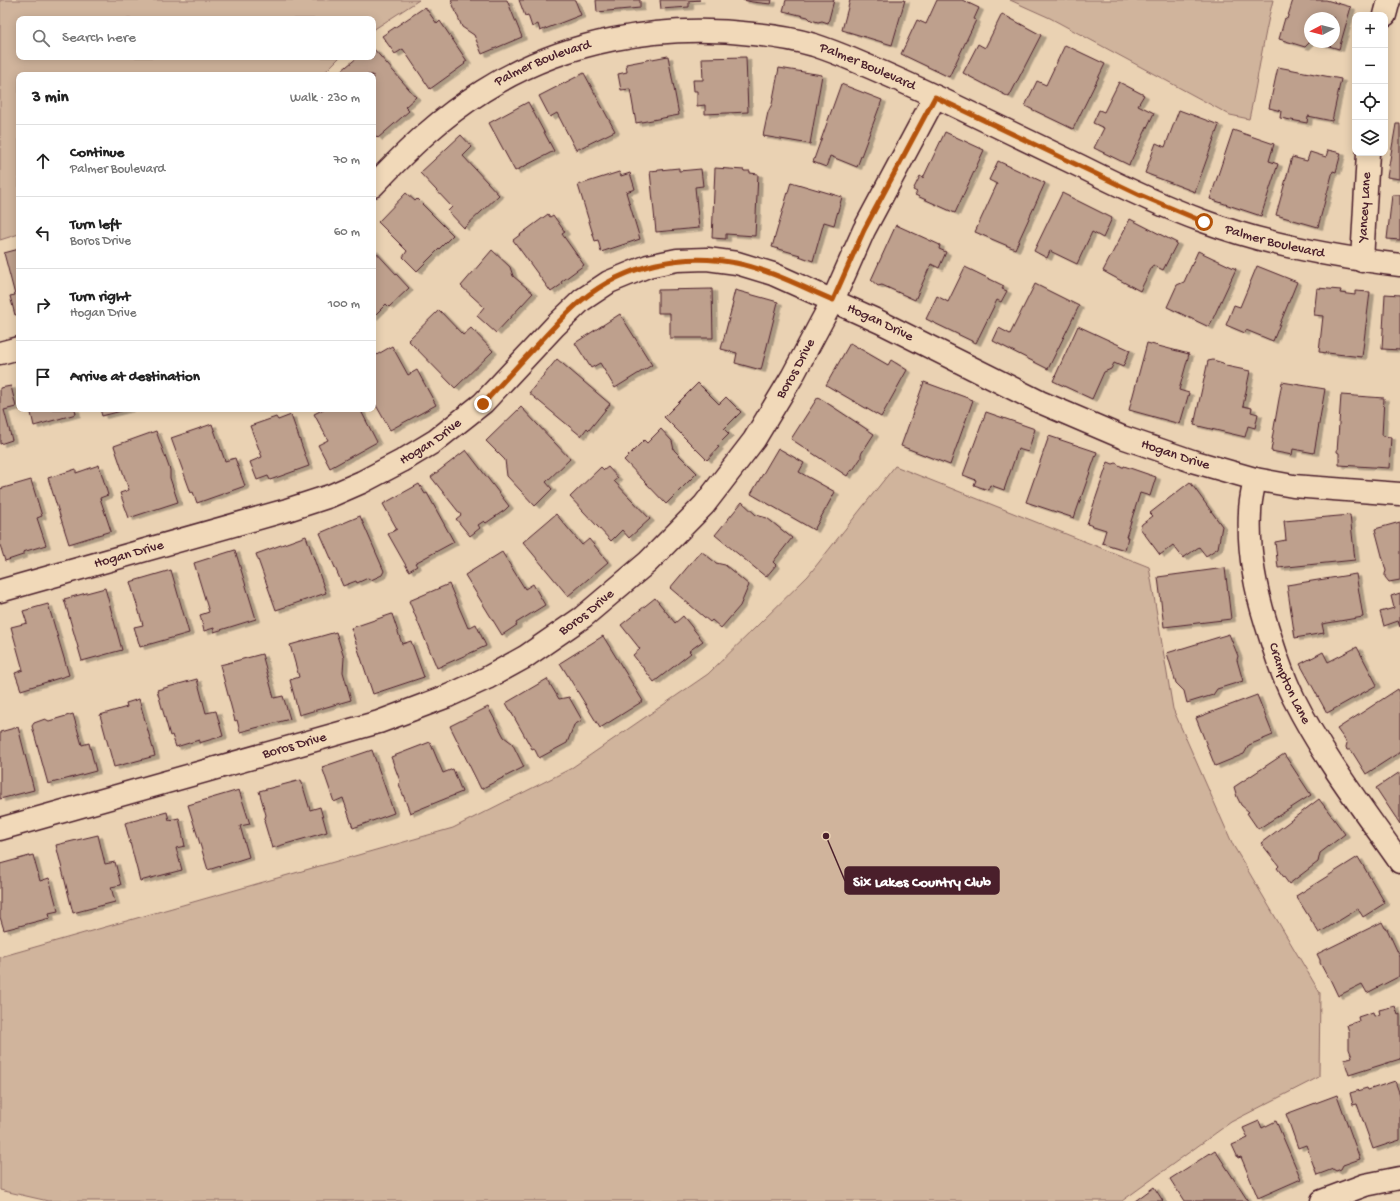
<!DOCTYPE html>
<meta charset="utf-8">
<style>
:root{--surface:#fff;--page:#f6f6f6;--text:#222;--muted:#767676;--line:#e0e0e0}
body{margin:0;font-family:"Gochi Hand",sans-serif;background:var(--page);color:var(--text)}
.controls{position:absolute;right:12px;top:12px;display:grid;overflow:hidden;border-radius:8px;box-shadow:0 2px 10px #0003}
.controls button{width:36px;height:36px;display:grid;place-items:center;padding:0;border:0;border-bottom:1px solid var(--line);background:var(--surface);color:var(--text);font:20px sans-serif}
.compass{position:absolute;left:1304px;top:12px;width:36px;height:36px;border-radius:50%;background:var(--surface);box-shadow:0 2px 10px #0003;rotate:263deg}
.stop{position:absolute;width:12px;height:12px;margin:-9px;border:3px solid #b45309;border-radius:50%;background:#fff}
.stop.end{background:#b45309;border-color:#fff;box-shadow:0 1px 4px #0008}
.list{margin:0;padding:0;list-style:none}
h2{display:flex;justify-content:space-between;align-items:center;height:52px;margin:0;padding:0 16px;font-size:17px}
h2 small{font-size:13px;font-weight:400;color:var(--muted)}
.list li{display:grid;grid-template-columns:26px 1fr auto;gap:12px;align-items:center;box-sizing:border-box;height:72px;padding:0 16px;border-top:1px solid var(--line)}
.list b{display:block;font-size:15px;white-space:nowrap}
.list p{margin:0;font-size:13px;white-space:nowrap;color:var(--muted)}
.list em{font-size:13px;font-style:normal;color:var(--muted)}
.icon{flex:none;width:22px;height:22px;fill:none;stroke:currentColor;stroke-width:2;stroke-linecap:round;stroke-linejoin:round}
.map{position:relative;flex:none;width:1400px;height:1201px;overflow:hidden}
.search{position:absolute;background:var(--surface);box-shadow:0 2px 10px #0003;left:16px;top:16px;width:360px;height:44px;display:flex;align-items:center;gap:10px;box-sizing:border-box;padding:0 14px;border-radius:8px;color:var(--muted);font-size:15px}
.panel{position:absolute;background:var(--surface);box-shadow:0 2px 10px #0003;left:16px;top:72px;width:360px;height:340px;border-radius:8px}
.map>svg:first-child{display:block}
</style>
<div class="map">
<svg width="1400" height="1201" viewBox="0 0 1400 1201">
<defs>
<filter id="shadow"><feDropShadow dx="4.5" dy="2.5" stdDeviation="0" flood-color="#0004"/></filter>
</defs>
<rect width="100%" height="100%" fill="#ead2b3"/>
<filter id="ink" filterUnits="userSpaceOnUse"><feTurbulence type="fractalNoise" baseFrequency=".025" numOctaves="2"/><feDisplacementMap in="SourceGraphic" scale="8" xChannelSelector="R" yChannelSelector="G"/><feConvolveMatrix kernelMatrix="1 2 1 2 8 2 1 2 1" color-interpolation-filters="sRGB"/></filter>
<g filter="url(#ink)">
<path fill="#d0b49c" stroke="#8d6a64" d="M 0,0 L 419,0 L 373,30 L 373,19 L 19,19 L 19,57 L 340,57 L 322,75 L 19,75 L 19,234 L 0,240 Z
M 1010,0 L 1273,0 C 1263,39 1258,79 1249,119 L 1230,115 L 1050,18 Z
M 895,466 L 1149,567 L 1173,709 L 1233,845 L 1320,993 L 1319,1077 L 1231,1122 L 1122,1201 L 48,1201 L 0,1190 L 0,957 L 453,828 L 570,769 L 708,674 L 808,576 Z"/>
<path fill="#bea08d" stroke="#4a1f2b" filter="url(#shadow)" d="M 451,0 L 507,0 L 522,37 L 482,54 L 474,35 L 462,27 Z
M 519,0 L 575,0 L 581,15 L 540,31 L 538,24 L 532,27 L 528,15 L 525,16 Z
M 596,0 L 640,0 L 640,8 L 597,12 Z
M 660,0 L 700,0 L 689,1 L 689,7 L 661,9 Z
M 743,0 L 772,0 L 771,4 L 752,2 Z
M 786,0 L 834,0 L 828,23 L 822,21 L 818,22 L 811,20 L 808,17 L 783,11 Z
M 850,0 L 905,0 L 892,45 L 842,30 Z
M 937,0 L 962,0 L 979,8 L 974,19 L 976,20 L 949,77 L 901,54 L 917,20 L 926,24 Z
M 1293,0 L 1326,0 L 1351,7 L 1339,49 L 1315,42 L 1334,42 L 1334,18 L 1310,18 L 1310,42 L 1305,47 L 1279,39 L 1285,18 L 1287,19 Z
M 425,7 L 437,24 L 440,21 L 467,61 L 464,63 L 465,64 L 430,89 L 403,49 L 395,54 L 382,36 Z
M 1002,14 L 1041,35 L 1009,97 L 963,73 L 978,44 L 985,48 Z
M 1065,45 L 1105,64 L 1073,129 L 1025,106 L 1037,81 L 1046,85 Z
M 373,48 L 416,97 L 405,107 L 409,111 L 378,138 L 373,133 L 373,75 L 344,75 L 341,71 L 358,57 L 373,57 Z
M 668,56 L 679,115 L 636,123 L 630,89 L 621,90 L 618,74 L 627,72 L 626,64 Z
M 746,57 L 748,112 L 705,114 L 705,105 L 697,106 L 697,91 L 694,91 L 693,80 L 703,80 L 702,58 Z
M 1278,67 L 1341,79 L 1332,121 L 1308,116 L 1307,123 L 1280,118 L 1281,111 L 1269,108 Z
M 779,68 L 822,75 L 810,144 L 763,136 L 768,112 L 772,104 Z
M 584,73 L 615,131 L 576,150 L 557,113 L 550,117 L 539,96 Z
M 1119,82 L 1144,95 L 1138,105 L 1154,113 L 1129,165 L 1094,148 L 1104,128 L 1093,123 L 1099,110 L 1104,112 Z
M 841,84 L 882,100 L 857,167 L 830,156 L 826,167 L 813,162 Z
M 528,102 L 554,151 L 515,171 L 489,123 Z
M 1179,110 L 1219,125 L 1195,192 L 1145,173 L 1156,143 L 1165,147 Z
M 1396,124 L 1400,124 L 1400,179 L 1387,177 Z
M 1233,130 L 1274,144 L 1269,161 L 1278,164 L 1261,216 L 1210,199 Z
M 945,132 L 984,150 L 955,213 L 915,195 L 917,192 L 913,190 L 920,176 L 923,178 Z
M 461,135 L 472,147 L 463,156 L 499,195 L 464,228 L 448,211 L 452,207 L 420,173 Z
M 1328,150 L 1341,153 L 1336,172 L 1333,171 L 1318,227 L 1276,215 L 1292,157 L 1307,161 L 1310,152 L 1326,157 Z
M 998,161 L 1045,183 L 1015,249 L 975,232 L 997,184 L 989,180 Z
M 679,168 L 679,171 L 701,169 L 703,186 L 695,187 L 699,228 L 656,232 L 650,171 Z
M 715,168 L 744,170 L 744,171 L 750,171 L 750,173 L 758,174 L 755,236 L 726,234 L 726,239 L 712,238 Z
M 619,172 L 621,176 L 630,173 L 635,189 L 626,192 L 640,239 L 601,252 L 598,240 L 595,241 L 578,185 Z
M 791,182 L 842,197 L 834,225 L 824,222 L 813,261 L 799,256 L 800,255 L 772,247 Z
M 406,193 L 415,201 L 417,199 L 453,235 L 417,271 L 403,257 L 407,251 L 378,222 Z
M 1062,193 L 1112,218 L 1103,238 L 1092,232 L 1077,264 L 1050,251 L 1047,258 L 1034,251 Z
M 1392,195 L 1400,195 L 1400,240 L 1387,239 Z
M 548,214 L 550,217 L 553,215 L 565,232 L 562,234 L 584,265 L 561,282 L 562,284 L 551,292 L 513,240 Z
M 1130,219 L 1177,243 L 1163,270 L 1153,265 L 1140,291 L 1103,271 Z
M 896,225 L 940,245 L 939,249 L 946,252 L 939,268 L 931,264 L 915,300 L 882,285 L 878,286 L 871,280 Z
M 19,249 L 19,314 L 15,315 L 10,296 L 15,295 L 4,253 Z
M 373,249 L 409,288 L 389,307 L 386,304 L 373,317 Z
M 492,250 L 510,267 L 513,276 L 533,293 L 496,333 L 477,316 L 484,307 L 461,286 Z
M 1198,251 L 1236,269 L 1209,327 L 1167,307 L 1177,285 L 1184,282 Z
M 1257,266 L 1297,282 L 1273,341 L 1246,330 L 1245,333 L 1226,325 L 1234,305 L 1240,307 Z
M 965,267 L 1004,286 L 1002,289 L 1007,291 L 1001,302 L 997,300 L 976,343 L 926,319 L 937,296 L 948,302 Z
M 1035,284 L 1079,306 L 1048,369 L 993,341 L 999,328 L 1010,334 Z
M 1317,288 L 1341,290 L 1340,293 L 1355,295 L 1355,291 L 1370,292 L 1362,357 L 1319,352 L 1323,316 L 1314,315 Z
M 712,289 L 713,338 L 670,338 L 670,313 L 658,313 L 658,290 Z
M 735,290 L 778,302 L 761,370 L 735,363 L 737,353 L 721,349 L 733,303 L 732,302 Z
M 1385,294 L 1400,295 L 1400,350 L 1382,349 Z
M 439,310 L 463,335 L 471,328 L 493,351 L 455,388 L 408,340 Z
M 620,314 L 652,365 L 615,388 L 600,363 L 591,368 L 575,343 Z
M 1078,326 L 1130,350 L 1123,367 L 1114,363 L 1111,369 L 1104,372 L 1092,399 L 1053,381 Z
M 850,343 L 888,365 L 891,360 L 907,370 L 881,417 L 826,385 Z
M 1147,343 L 1189,354 L 1179,390 L 1189,393 L 1180,424 L 1129,410 Z
M 392,346 L 408,375 L 417,370 L 436,405 L 390,430 L 373,400 L 373,357 Z
M 557,359 L 610,404 L 589,430 L 587,428 L 581,436 L 529,393 Z
M 1213,360 L 1223,363 L 1226,366 L 1250,371 L 1243,406 L 1252,408 L 1251,412 L 1258,414 L 1255,428 L 1248,426 L 1245,437 L 1194,425 L 1208,361 Z
M 924,382 L 973,400 L 950,465 L 901,446 Z
M 1282,382 L 1325,389 L 1314,453 L 1293,449 L 1292,455 L 1271,451 L 1273,439 L 1272,439 Z
M 698,383 L 719,404 L 726,397 L 741,412 L 724,429 L 729,434 L 717,446 L 719,447 L 707,460 L 664,417 Z
M 11,386 L 16,407 L 4,410 L 12,440 L 0,444 L 0,388 Z
M 1341,395 L 1384,398 L 1382,436 L 1391,437 L 1389,468 L 1339,465 L 1339,453 L 1337,452 Z
M 818,397 L 874,434 L 861,454 L 861,458 L 853,470 L 850,471 L 847,476 L 791,439 Z
M 521,407 L 570,459 L 546,482 L 552,489 L 535,506 L 507,476 L 505,460 L 486,441 Z
M 30,409 L 75,409 L 76,414 L 34,426 Z
M 100,409 L 129,409 L 102,416 Z
M 324,409 L 360,409 L 377,442 L 330,468 L 318,445 L 328,440 L 314,414 Z
M 986,412 L 1035,429 L 1028,452 L 1018,449 L 1004,490 L 990,485 L 988,490 L 974,485 L 976,480 L 963,475 Z
M 291,415 L 309,466 L 270,480 L 268,476 L 257,480 L 250,462 L 262,457 L 250,426 L 276,417 L 278,420 Z
M 212,424 L 225,461 L 235,458 L 245,486 L 197,503 L 193,492 L 191,493 L 171,438 Z
M 661,429 L 672,441 L 674,450 L 697,473 L 666,504 L 624,460 L 644,440 L 647,443 Z
M 156,431 L 170,470 L 170,478 L 178,502 L 129,518 L 120,493 L 129,490 L 114,446 Z
M 1049,436 L 1097,452 L 1074,518 L 1026,502 Z
M 778,448 L 804,463 L 799,472 L 835,492 L 814,530 L 751,494 Z
M 466,450 L 509,506 L 505,510 L 486,523 L 484,521 L 478,525 L 480,528 L 470,536 L 456,519 L 461,515 L 431,477 Z
M 1108,462 L 1113,464 L 1116,463 L 1122,467 L 1124,467 L 1124,466 L 1156,477 L 1150,496 L 1140,493 L 1126,537 L 1128,537 L 1125,550 L 1102,543 L 1106,530 L 1087,524 Z
M 99,465 L 108,495 L 100,498 L 111,531 L 69,544 L 48,478 L 76,469 L 76,473 Z
M 601,467 L 604,470 L 608,467 L 618,478 L 614,481 L 650,519 L 629,538 L 622,530 L 611,541 L 570,497 Z
M 31,480 L 42,516 L 37,518 L 46,545 L 23,552 L 23,555 L 5,561 L 0,545 L 0,489 Z
M 1190,482 L 1222,526 L 1218,548 L 1206,556 L 1199,547 L 1183,558 L 1173,545 L 1160,555 L 1140,528 L 1142,524 L 1153,516 L 1150,513 Z
M 419,484 L 425,494 L 427,493 L 454,542 L 415,563 L 417,566 L 409,571 L 388,534 L 397,529 L 383,504 Z
M 742,502 L 756,515 L 767,518 L 792,538 L 773,562 L 776,565 L 766,577 L 715,535 Z
M 556,514 L 582,545 L 589,539 L 608,562 L 568,596 L 523,542 Z
M 1350,515 L 1355,560 L 1278,568 L 1275,542 L 1286,540 L 1284,521 Z
M 360,516 L 384,571 L 382,575 L 371,580 L 368,578 L 357,583 L 356,581 L 343,586 L 320,533 Z
M 1400,522 L 1400,580 L 1389,582 L 1385,577 L 1385,574 L 1386,571 L 1375,529 Z
M 306,536 L 326,593 L 276,610 L 256,554 Z
M 235,550 L 256,619 L 214,632 L 214,628 L 204,631 L 200,615 L 209,612 L 194,563 Z
M 701,551 L 716,563 L 725,565 L 749,585 L 740,606 L 721,628 L 712,620 L 710,622 L 670,588 Z
M 502,552 L 525,589 L 533,584 L 545,605 L 516,623 L 517,625 L 502,635 L 465,575 Z
M 1225,568 L 1231,619 L 1164,627 L 1158,577 Z
M 171,570 L 189,633 L 140,647 L 134,627 L 143,625 L 130,582 Z
M 1356,574 L 1363,617 L 1322,624 L 1324,633 L 1295,638 L 1287,585 Z
M 449,584 L 468,628 L 476,624 L 486,646 L 437,668 L 409,601 Z
M 105,588 L 122,650 L 82,661 L 64,599 Z
M 1400,593 L 1400,627 L 1398,621 L 1384,626 L 1380,612 L 1394,608 L 1391,596 Z
M 655,598 L 675,623 L 683,616 L 703,641 L 689,651 L 691,653 L 654,682 L 633,655 L 640,649 L 621,625 Z
M 48,604 L 69,675 L 21,690 L 15,673 L 23,670 L 11,627 L 27,623 L 23,611 Z
M 392,614 L 402,644 L 411,641 L 424,677 L 373,694 L 351,628 Z
M 336,632 L 344,658 L 343,672 L 351,700 L 299,715 L 290,680 L 299,677 L 290,645 Z
M 1229,634 L 1238,656 L 1237,660 L 1243,681 L 1217,689 L 1213,695 L 1187,703 L 1184,691 L 1176,683 L 1167,653 Z
M 603,636 L 643,701 L 600,728 L 560,663 Z
M 1357,647 L 1377,685 L 1327,713 L 1300,664 L 1323,652 L 1328,662 Z
M 262,654 L 274,698 L 283,696 L 290,719 L 240,732 L 237,720 L 235,721 L 220,665 Z
M 197,679 L 206,713 L 216,711 L 223,736 L 199,743 L 199,740 L 176,747 L 172,735 L 170,736 L 157,690 Z
M 547,679 L 559,699 L 569,697 L 582,720 L 574,725 L 567,743 L 539,758 L 534,748 L 532,749 L 506,703 Z
M 1398,689 L 1400,693 L 1400,752 L 1366,774 L 1351,750 L 1347,750 L 1346,747 L 1347,743 L 1337,729 Z
M 1257,695 L 1273,735 L 1249,745 L 1244,754 L 1215,766 L 1196,718 Z
M 139,699 L 155,756 L 114,767 L 100,715 L 127,707 L 126,703 Z
M 488,707 L 504,737 L 512,743 L 524,767 L 481,789 L 450,726 Z
M 73,714 L 82,745 L 89,743 L 96,771 L 48,784 L 32,726 L 34,723 L 45,719 L 49,721 Z
M 18,727 L 34,790 L 0,799 L 0,732 Z
M 430,742 L 443,773 L 453,769 L 462,792 L 410,813 L 399,784 L 400,781 L 391,757 Z
M 372,750 L 394,813 L 353,828 L 343,798 L 334,802 L 322,767 Z
M 1284,754 L 1311,795 L 1258,829 L 1247,813 L 1249,812 L 1241,805 L 1237,797 L 1234,787 Z
M 1400,772 L 1400,824 L 1376,788 Z
M 301,780 L 310,810 L 320,807 L 327,832 L 272,848 L 264,821 L 266,815 L 259,791 Z
M 239,790 L 250,824 L 240,826 L 249,857 L 208,870 L 188,805 Z
M 1319,799 L 1345,834 L 1320,853 L 1318,862 L 1289,884 L 1277,868 L 1279,866 L 1261,843 Z
M 167,812 L 169,820 L 179,818 L 185,846 L 176,848 L 182,870 L 140,881 L 125,823 Z
M 98,835 L 105,864 L 115,862 L 121,885 L 111,887 L 115,902 L 73,913 L 56,845 Z
M 33,855 L 40,881 L 49,878 L 58,911 L 49,913 L 50,918 L 4,930 L 0,917 L 0,864 Z
M 1358,857 L 1385,903 L 1363,917 L 1358,909 L 1319,933 L 1296,896 Z
M 1382,922 L 1385,928 L 1387,929 L 1400,957 L 1400,976 L 1367,993 L 1362,984 L 1338,996 L 1329,977 L 1327,976 L 1320,963 L 1320,960 L 1317,954 Z
M 1395,1006 L 1398,1015 L 1400,1014 L 1400,1059 L 1349,1075 L 1344,1059 L 1352,1057 L 1349,1049 L 1349,1032 L 1347,1025 L 1359,1021 L 1358,1017 L 1373,1012 L 1374,1016 L 1380,1015 L 1379,1010 Z
M 1395,1081 L 1400,1095 L 1400,1140 L 1373,1149 L 1357,1104 L 1353,1105 L 1350,1093 L 1367,1088 L 1368,1090 Z
M 1337,1095 L 1360,1159 L 1343,1165 L 1341,1169 L 1336,1171 L 1333,1169 L 1317,1175 L 1306,1145 L 1298,1148 L 1286,1114 Z
M 1259,1121 L 1262,1128 L 1276,1121 L 1301,1179 L 1258,1198 L 1241,1157 L 1238,1158 L 1232,1145 L 1248,1138 L 1243,1128 Z
M 1215,1150 L 1248,1201 L 1184,1201 L 1170,1179 Z
M 1154,1187 L 1163,1201 L 1135,1201 Z"/>
<g fill="none" stroke-linecap="round" stroke-linejoin="round">
<g stroke="#4a1f2b" stroke-width="25">
<g id="minor">
<path d="M 1385,15 L 1389,0"/>
<path id="s1" d="M 373,186 C 408,149 440,118 483,91 C 563,40 661,23 753,34 C 774,36 794,39 814,45 C 826,49 839,54 851,59 C 882,72 913,86 943,100 C 989,122 1034,144 1080,166 C 1120,186 1161,206 1203,221 C 1267,245 1333,257 1400,265"/>
<path id="s2" d="M 1362,261 L 1368,153"/>
<path d="M 0,353 L 19,348"/>
<path id="s3" d="M 1255,479 C 1253,490 1250,501 1250,512 C 1248,549 1255,588 1266,623 C 1274,649 1282,675 1294,699 C 1323,757 1363,809 1400,862"/>
<path id="s4" d="M 0,591 L 287,510 L 330,496 L 362,482 L 402,461 L 435,441 L 483,403 L 555,326 L 582,300 L 609,282 L 648,266 L 677,260 L 707,259 L 737,263 L 773,274 L 880,322 L 1040,402 L 1122,437 L 1192,461 L 1255,479 L 1293,486 L 1400,494"/>
<path id="s5" d="M 0,829 L 379,722 L 448,696 L 487,678 L 525,657 L 583,617 L 648,562 L 704,505 L 754,440 L 792,377 L 833,300 L 864,230 L 935,97"/>
<path d="M 1322,1201 L 1365,1185 L 1400,1178"/>
</g>
</g>
<use href="#minor" stroke="#f1d9b9" stroke-width="22"/>
</g>
</g>
<g fill="none" stroke-linecap="round" stroke-linejoin="round" filter="url(#ink)">
<path stroke="#b45309" stroke-width="5" d="M 483,404 C 502,383 520,363 539,343 C 553,328 566,313 582,300 C 625,265 683,252 736,263 C 770,270 802,287 833,300 L 864,230 L 935,97 L 1140,195 L 1204,222"/>
</g>
<g text-anchor="middle" dominant-baseline="central" stroke-width="3" stroke-linejoin="round" paint-order="stroke">
<g font-size="14" fill="#4a1f2b" stroke="#f1d9b9">
<text stroke="none"><textPath href="#s1" startOffset="212">Palmer Boulevard</textPath></text>
<text stroke="none"><textPath href="#s1" startOffset="547">Palmer Boulevard</textPath></text>
<text stroke="none"><textPath href="#s2" startOffset="54">Yancey Lane</textPath></text>
<text stroke="none"><textPath href="#s1" startOffset="991">Palmer Boulevard</textPath></text>
<text stroke="none"><textPath href="#s4" startOffset="986">Hogan Drive</textPath></text>
<text stroke="none"><textPath href="#s5" startOffset="954">Boros Drive</textPath></text>
<text stroke="none"><textPath href="#s4" startOffset="458">Hogan Drive</textPath></text>
<text stroke="none"><textPath href="#s4" startOffset="1310">Hogan Drive</textPath></text>
<text stroke="none"><textPath href="#s4" startOffset="134">Hogan Drive</textPath></text>
<text stroke="none"><textPath href="#s5" startOffset="630">Boros Drive</textPath></text>
<text stroke="none"><textPath href="#s3" startOffset="211">Crampton Lane</textPath></text>
<text stroke="none"><textPath href="#s5" startOffset="306">Boros Drive</textPath></text>
</g>
</g>
<path fill="none" stroke="#4a1f2b" stroke-width="1.5" d="M826 836L845 881"/>
<circle fill="#4a1f2b" stroke="#f1d9b9" stroke-width="1.5" cx="826" cy="836" r="4"/>
<rect fill="#4a1f2b" stroke="#4a1f2b" stroke-width="1.5" x="845" y="867" width="154" height="27" rx="4"/>
<g font-size="15" text-anchor="middle" font-weight="bold" fill="#fff">
<text x="922" y="886">Six Lakes Country Club</text>
</g>
</svg>
<div class="controls">
<button>+</button>
<button>−</button>
<button><svg class="icon" aria-label="locate" viewBox="0 0 24 24"><circle cx="12" cy="12" r="6"/><path d="M12 2v4M12 18v4M2 12h4M18 12h4"/></svg></button>
<button><svg class="icon" aria-label="layers" viewBox="0 0 24 24"><path d="M12 4l9 5-9 5-9-5zM3 14l9 5 9-5"/></svg></button>
</div>
<svg class="compass" viewBox="-18 -18 36 36"><path d="M0-13l5 13h-10z" fill="#e53935"/><path d="M0 13l5-13h-10z" fill="#767676"/></svg>
<div class="stop" style="left:1204px;top:222px"></div>
<div class="stop end" style="left:483px;top:404px"></div>
<div class="search"><svg class="icon" aria-label="search" viewBox="0 0 24 24"><circle cx="10" cy="10" r="6"/><path d="M15 15l6 6"/></svg>Search here</div>
<section class="panel">
<h2>3 min<small>Walk · 230 m</small></h2>
<ul class="list">
<li><svg class="icon" aria-label="ahead" viewBox="0 0 24 24"><path d="M12 20V5M6 11l6-6 6 6"/></svg><div><b>Continue</b><p>Palmer Boulevard</p></div><em>70 m</em></li>
<li><svg class="icon" aria-label="left" viewBox="0 0 24 24"><path d="M17 20v-9H6M10 6l-5 5 5 5"/></svg><div><b>Turn left</b><p>Boros Drive</p></div><em>60 m</em></li>
<li><svg class="icon" aria-label="right" viewBox="0 0 24 24"><path d="M7 20v-9h11M14 6l5 5-5 5"/></svg><div><b>Turn right</b><p>Hogan Drive</p></div><em>100 m</em></li>
<li><svg class="icon" aria-label="arrive" viewBox="0 0 24 24"><path d="M6 21V4h12l-3 4 3 4H6"/></svg><div><b>Arrive at destination</b></div></li>
</ul>
</section>
</div>
